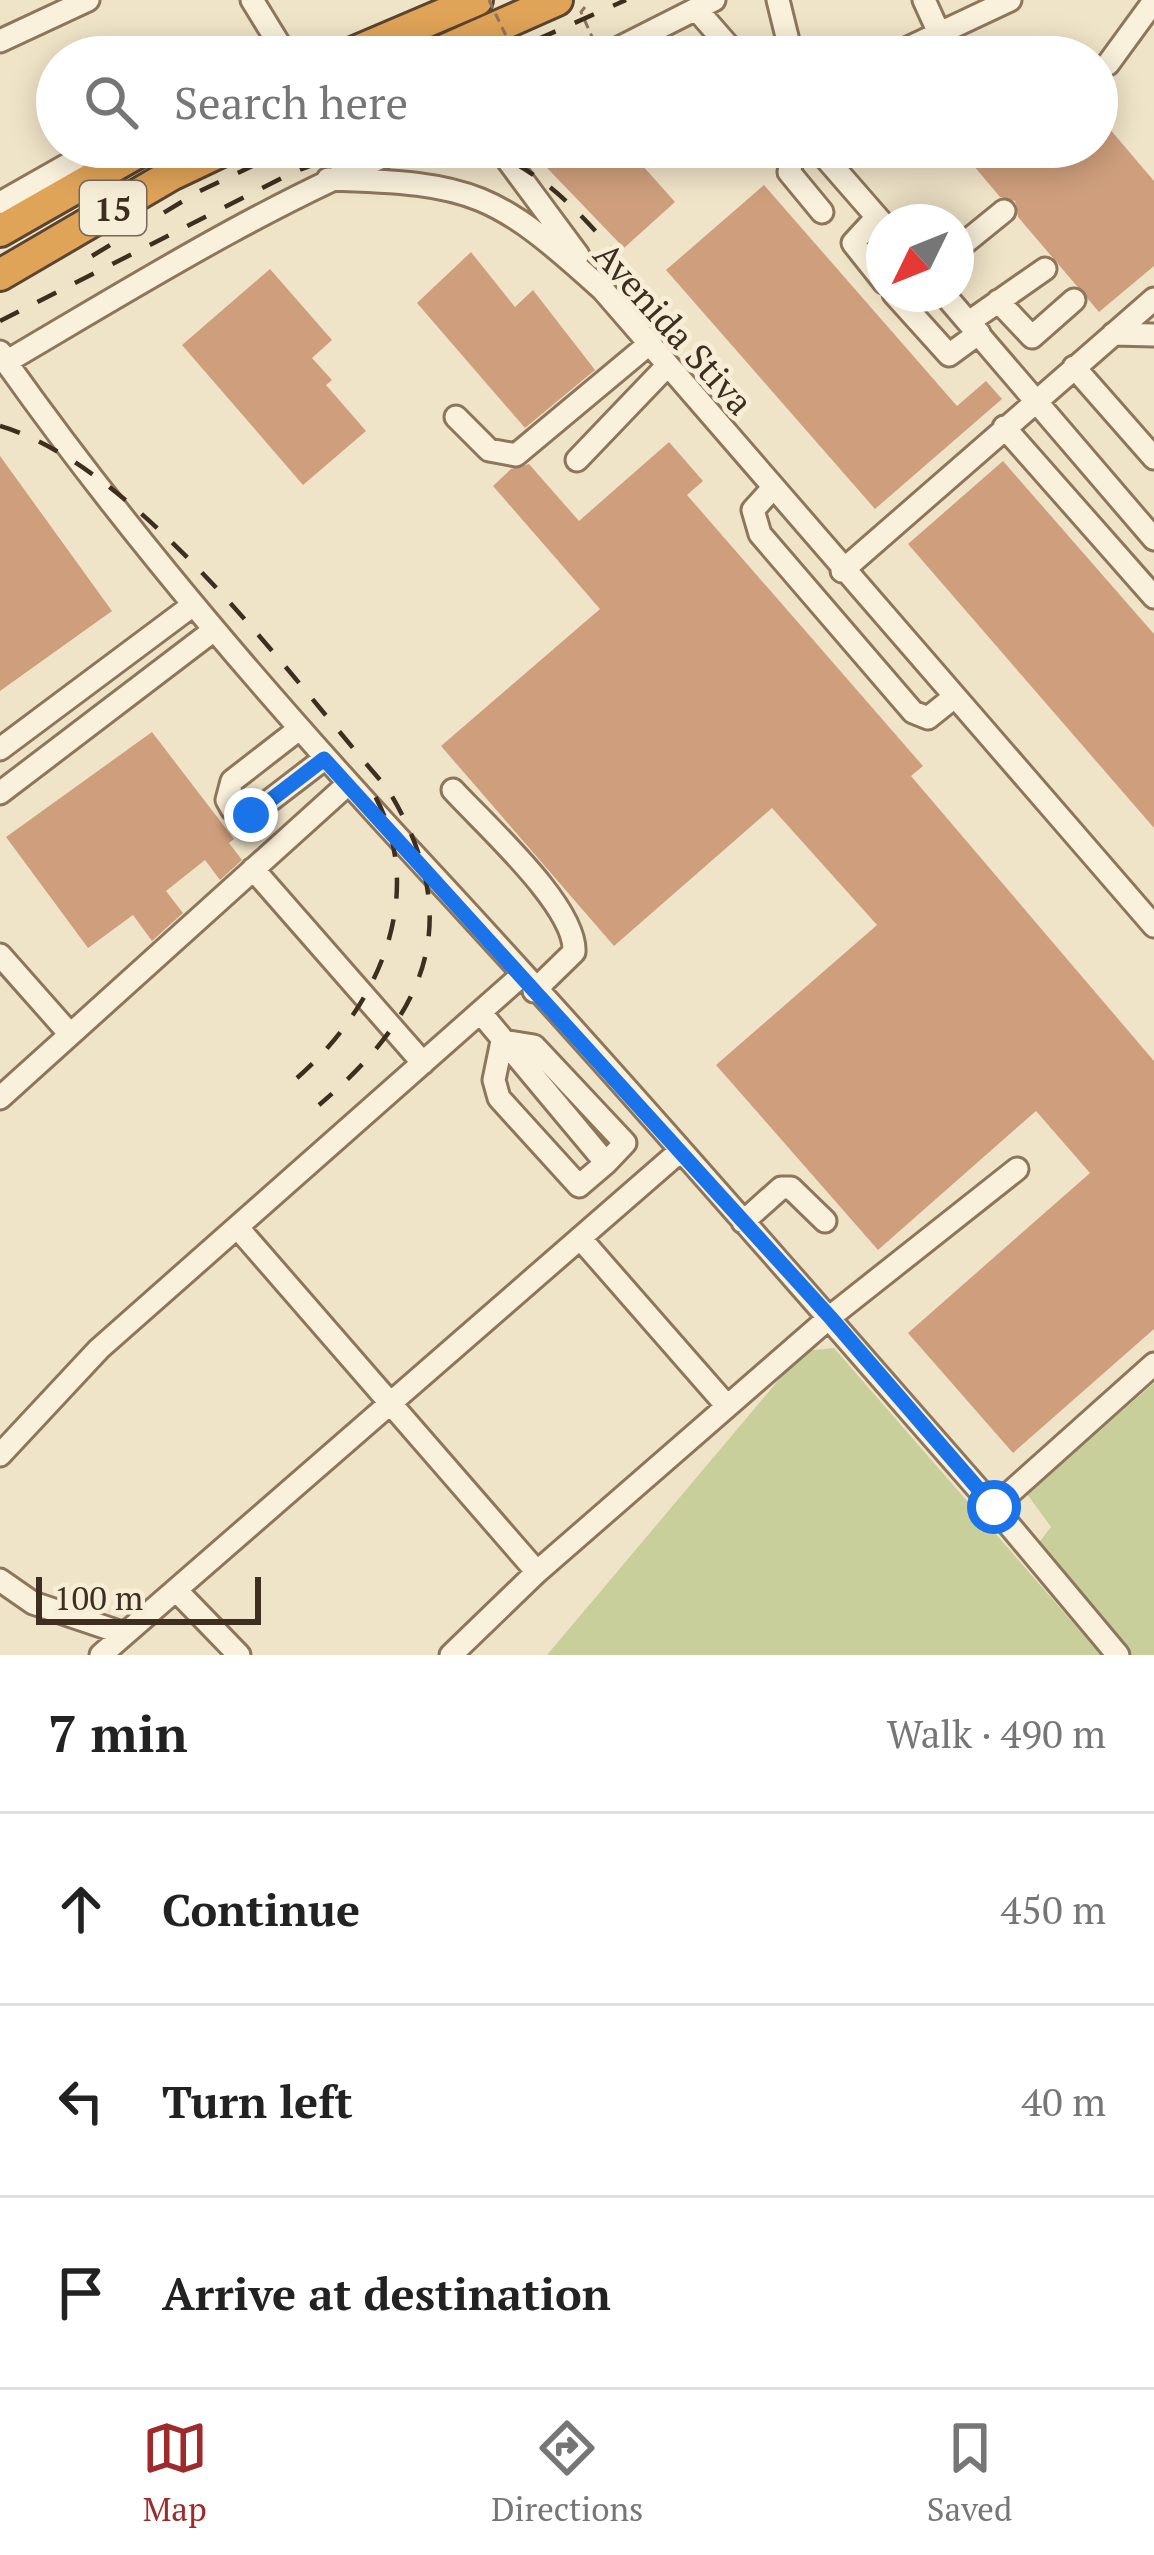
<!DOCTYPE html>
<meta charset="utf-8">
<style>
:root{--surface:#fff;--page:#f6f6f6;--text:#222;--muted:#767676;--line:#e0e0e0;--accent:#9e2a2b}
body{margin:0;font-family:"PT Serif",serif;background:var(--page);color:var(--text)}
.compass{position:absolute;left:866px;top:204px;width:108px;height:108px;border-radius:50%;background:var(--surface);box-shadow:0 6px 30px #0003;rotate:227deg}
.scale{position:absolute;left:36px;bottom:30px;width:225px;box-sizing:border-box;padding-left:12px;border:6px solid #3d2e20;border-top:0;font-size:33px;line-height:42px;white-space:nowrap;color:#3d2e20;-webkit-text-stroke:9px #f7eed8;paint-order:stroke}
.stop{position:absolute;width:36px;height:36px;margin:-27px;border:9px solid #1a73e8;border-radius:50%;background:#fff}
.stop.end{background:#1a73e8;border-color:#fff;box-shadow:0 3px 12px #0008}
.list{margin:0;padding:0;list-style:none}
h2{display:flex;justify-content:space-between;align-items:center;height:156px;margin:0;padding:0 48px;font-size:51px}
h2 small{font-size:39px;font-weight:400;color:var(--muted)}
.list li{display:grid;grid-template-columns:78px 1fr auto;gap:36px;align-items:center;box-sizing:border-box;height:192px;padding:0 48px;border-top:3px solid var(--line)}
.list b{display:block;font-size:45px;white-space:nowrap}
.list em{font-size:39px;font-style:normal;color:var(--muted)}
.icon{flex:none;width:66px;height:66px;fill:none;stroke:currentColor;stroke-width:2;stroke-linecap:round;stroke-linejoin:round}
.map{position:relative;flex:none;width:1154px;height:1655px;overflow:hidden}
.search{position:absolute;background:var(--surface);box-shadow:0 6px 30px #0003;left:36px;right:36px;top:36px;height:132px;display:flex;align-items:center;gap:30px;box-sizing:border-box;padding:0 42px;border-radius:66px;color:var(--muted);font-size:45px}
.sheet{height:732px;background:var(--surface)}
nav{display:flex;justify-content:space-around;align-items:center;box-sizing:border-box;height:168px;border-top:3px solid var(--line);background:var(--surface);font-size:33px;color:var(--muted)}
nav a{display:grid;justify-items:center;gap:6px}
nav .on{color:var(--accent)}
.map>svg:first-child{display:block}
</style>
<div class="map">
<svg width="1154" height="1655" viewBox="0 0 1154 1655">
<rect width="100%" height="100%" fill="#f0e4c8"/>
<path fill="#c9cf9b" d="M 834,1348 L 1101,1655 L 547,1655 L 803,1351 Z
M 1154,1383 L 1154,1655 L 1127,1655 L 1033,1550 L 1051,1527 L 1027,1494 Z"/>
<path fill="#cf9f7d" d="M 1097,114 L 1154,181 L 1154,266 L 1099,312 L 1018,217 L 1015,201 L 1000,197 L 958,147 L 1097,147 Z
M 527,147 L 626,147 L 675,202 L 624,248 Z
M 764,185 L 957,406 L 986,381 L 1002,399 L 875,509 L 666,270 Z
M 471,252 L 515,307 L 533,290 L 595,370 L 525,428 L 417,303 Z
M 270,269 L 332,340 L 312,358 L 332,380 L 326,385 L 366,431 L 303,485 L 182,345 Z
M 669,442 L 703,481 L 687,495 L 923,766 L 911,776 L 1154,1061 L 1154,1329 L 1013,1453 L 908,1333 L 1090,1173 L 1036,1111 L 878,1250 L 716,1065 L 877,925 L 772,808 L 614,946 L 441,746 L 600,609 L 493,486 L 511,469 L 529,464 L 579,521 Z
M 0,456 L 112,611 L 0,691 Z
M 1003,461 L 1154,634 L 1154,828 L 908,544 Z
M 152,732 L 234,839 L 229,843 L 242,860 L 220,880 L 205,860 L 166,891 L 183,913 L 152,941 L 133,915 L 88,948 L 6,837 Z"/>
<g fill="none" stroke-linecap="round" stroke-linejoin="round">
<g stroke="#8d765c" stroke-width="27">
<path id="minor" d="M 252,0 L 287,57
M 778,0 L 792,57
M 924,0 L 939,33
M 697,10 L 738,57
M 0,41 L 88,0
M 601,57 L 714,0
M 889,57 L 1010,0
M 1108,64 L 1154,1
M 498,147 L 578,255
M 682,147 L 688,153
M 796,147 L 789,172 L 822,212
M 816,147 L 884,225
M 328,179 C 474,183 496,193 603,290 L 1154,926
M 0,203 L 99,147
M 877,217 L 853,243 L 884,282
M 956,250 L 1004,211
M 894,294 L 949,355 L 979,333
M 944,294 L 1154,539
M 998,301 L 1032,337 L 1074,300
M 969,322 L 1045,269
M 1113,334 L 1154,335
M 0,352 L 6,362 C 137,285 265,205 406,147
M 6,362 C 134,542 278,708 428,870 C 621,1078 807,1294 994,1507 L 1154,1364
M 1074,367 L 1154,458
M 456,417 L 489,450 L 516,455 L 649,344
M 1004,427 L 1154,597
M 577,460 L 667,366
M 772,489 L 753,510 L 760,534 L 913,712 L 928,718 L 953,698
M 842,571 L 1154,299
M 299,729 L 232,781 L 227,800 L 232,809 L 251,815 L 324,759
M 0,749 L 193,605
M 453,790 C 484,824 577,907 574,952 L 534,991
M 0,793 L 214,630
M 253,869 L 423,1063
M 0,955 L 69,1033
M 480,1012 L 606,1163 L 625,1143 L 534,1046 L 502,1041 L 494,1080 L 499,1098 L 579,1186 L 606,1163
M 0,1098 L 348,784
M 743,1222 L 781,1188 L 791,1188 L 825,1221
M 238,1228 L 537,1572 L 830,1317 L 1017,1169
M 580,1238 L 727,1406
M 0,1455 L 99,1349 L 521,976
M 994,1507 L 1118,1655
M 0,1580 L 33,1603 L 125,1634
M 176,1590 L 239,1655
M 101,1655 L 679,1152
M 451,1655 L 537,1572"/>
</g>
<g stroke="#5b4430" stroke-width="36">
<path id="highway" d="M 343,57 L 477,0
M 429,57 L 557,0
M 0,231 L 147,147
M 0,275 L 171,175 L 230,147"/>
</g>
<path stroke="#8d765c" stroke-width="3" stroke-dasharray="9 6" stroke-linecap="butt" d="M 585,7 L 581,12 L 593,39"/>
<use href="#minor" stroke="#faf1dc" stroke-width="21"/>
<use href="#highway" stroke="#e0a458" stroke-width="30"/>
<path stroke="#3d2e20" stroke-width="4.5" stroke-dasharray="21 21" stroke-linecap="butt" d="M 498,57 L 626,0
M 477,147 C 549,170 591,226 639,281
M 92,256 L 198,192 L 292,147
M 0,321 L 294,172 L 361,147
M 0,426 C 141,468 289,676 387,788 C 467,918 429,1012 319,1105
M 297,1078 C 376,1009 429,897 375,796"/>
<path stroke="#8d765c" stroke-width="3" stroke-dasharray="9 6" stroke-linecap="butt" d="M 489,0 L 508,40"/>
</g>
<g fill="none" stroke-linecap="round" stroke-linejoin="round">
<path stroke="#1a73e8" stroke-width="15" d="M 251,815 L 324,759 L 830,1317 L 994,1507"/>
</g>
<g text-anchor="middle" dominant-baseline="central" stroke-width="10" stroke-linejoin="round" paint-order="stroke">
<rect fill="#f7eed8" stroke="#756857" stroke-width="3" x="80" y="181" width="66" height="54" rx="9"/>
<g font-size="33" font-weight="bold" fill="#3d2e20">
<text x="113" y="208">15</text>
</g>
<g font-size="36" fill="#3d2e20" stroke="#f7eed8">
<text transform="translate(674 328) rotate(48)">Avenida Stiva</text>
</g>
</g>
</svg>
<svg class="compass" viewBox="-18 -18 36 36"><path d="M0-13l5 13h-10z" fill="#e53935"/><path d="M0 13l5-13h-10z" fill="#767676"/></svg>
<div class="scale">100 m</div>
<div class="stop" style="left:994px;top:1507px"></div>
<div class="stop end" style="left:251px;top:815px"></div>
<div class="search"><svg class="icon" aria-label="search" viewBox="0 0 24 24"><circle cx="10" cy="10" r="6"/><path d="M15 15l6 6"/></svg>Search here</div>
</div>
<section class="sheet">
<h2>7 min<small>Walk · 490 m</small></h2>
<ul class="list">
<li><svg class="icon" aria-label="ahead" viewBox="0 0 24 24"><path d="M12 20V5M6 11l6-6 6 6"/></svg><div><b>Continue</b></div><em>450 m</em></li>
<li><svg class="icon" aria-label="left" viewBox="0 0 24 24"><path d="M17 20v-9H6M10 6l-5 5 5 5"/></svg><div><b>Turn left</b></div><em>40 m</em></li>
<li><svg class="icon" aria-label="arrive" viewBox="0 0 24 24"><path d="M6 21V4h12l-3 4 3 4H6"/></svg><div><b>Arrive at destination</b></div></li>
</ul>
</section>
<nav>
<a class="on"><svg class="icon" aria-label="map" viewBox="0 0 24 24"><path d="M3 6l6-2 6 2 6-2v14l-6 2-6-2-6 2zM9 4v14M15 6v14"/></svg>Map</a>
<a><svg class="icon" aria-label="directions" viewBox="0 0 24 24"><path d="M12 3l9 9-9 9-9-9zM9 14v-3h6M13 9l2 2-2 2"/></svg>Directions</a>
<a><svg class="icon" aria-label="saved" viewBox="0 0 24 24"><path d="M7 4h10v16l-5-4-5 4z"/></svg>Saved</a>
</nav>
